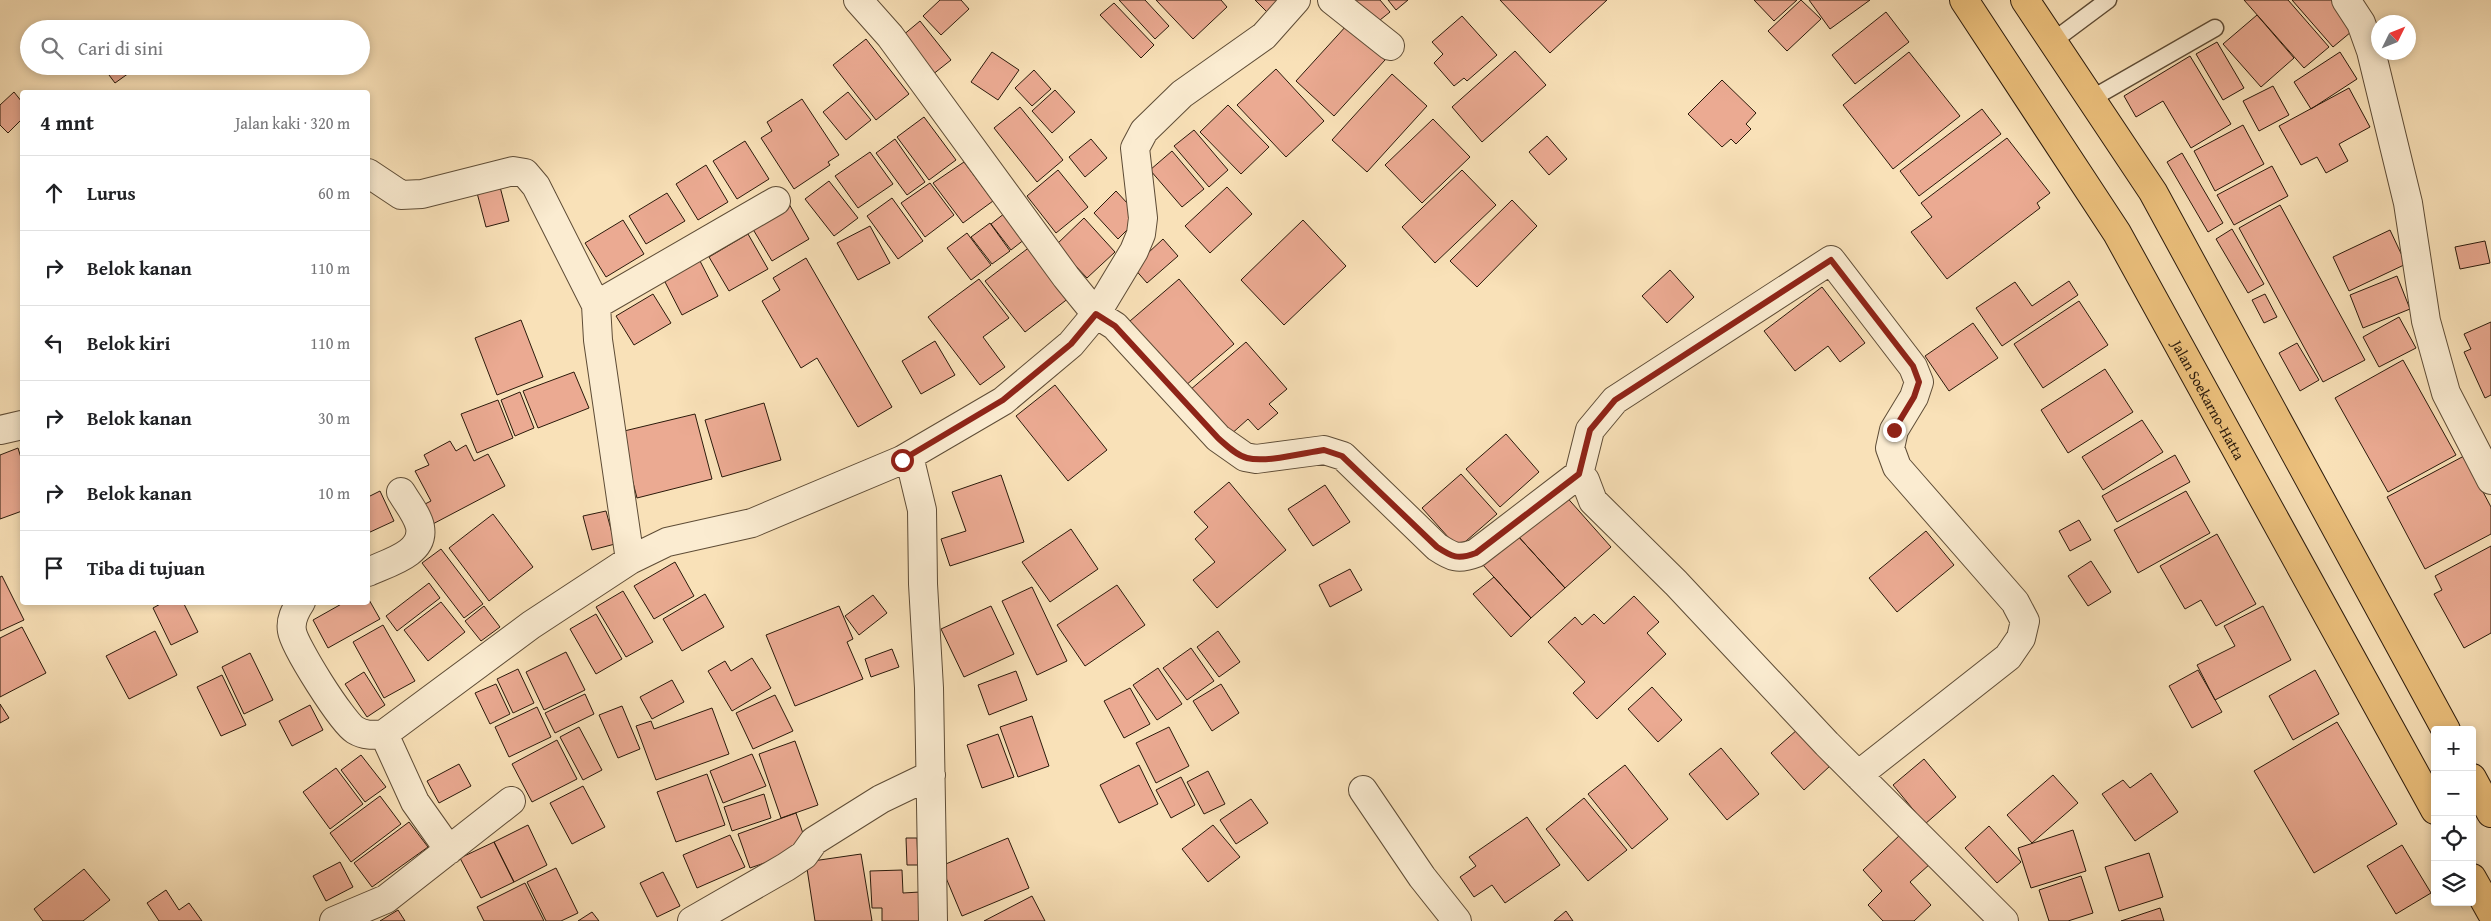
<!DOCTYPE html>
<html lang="id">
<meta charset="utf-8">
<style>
:root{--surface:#fff;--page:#f2f2f2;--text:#202124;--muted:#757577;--line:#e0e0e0}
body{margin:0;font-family:"Gentium Book Plus",serif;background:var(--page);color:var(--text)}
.controls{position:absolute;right:15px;bottom:15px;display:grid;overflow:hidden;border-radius:5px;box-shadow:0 2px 8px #0003}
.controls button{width:45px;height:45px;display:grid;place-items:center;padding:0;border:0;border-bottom:1px solid var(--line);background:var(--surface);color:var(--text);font:25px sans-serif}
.compass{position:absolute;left:2371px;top:15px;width:45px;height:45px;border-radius:50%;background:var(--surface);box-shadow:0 2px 8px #0003;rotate:47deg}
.stop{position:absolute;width:15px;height:15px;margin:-11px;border:4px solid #8f2418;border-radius:50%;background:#fff}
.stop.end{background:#8f2418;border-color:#fff;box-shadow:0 1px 5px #0008}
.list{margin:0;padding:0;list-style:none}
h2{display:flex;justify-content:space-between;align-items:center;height:65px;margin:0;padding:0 20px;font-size:21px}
h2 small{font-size:16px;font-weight:400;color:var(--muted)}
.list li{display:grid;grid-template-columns:32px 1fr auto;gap:15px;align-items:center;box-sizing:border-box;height:75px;padding:0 20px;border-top:1px solid var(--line)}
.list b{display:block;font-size:19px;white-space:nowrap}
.list em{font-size:16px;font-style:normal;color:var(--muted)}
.icon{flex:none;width:28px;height:28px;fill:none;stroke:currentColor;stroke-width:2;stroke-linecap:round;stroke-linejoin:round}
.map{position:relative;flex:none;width:2491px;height:921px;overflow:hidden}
.search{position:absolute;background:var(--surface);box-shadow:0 2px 8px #0003;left:20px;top:20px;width:350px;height:55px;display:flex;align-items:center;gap:12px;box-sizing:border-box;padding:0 18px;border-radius:28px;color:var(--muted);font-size:19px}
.panel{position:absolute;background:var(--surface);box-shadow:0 2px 8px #0003;left:20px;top:90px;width:350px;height:515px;border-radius:5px}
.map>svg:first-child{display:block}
</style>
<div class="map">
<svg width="2491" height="921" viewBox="0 0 2491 921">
<rect width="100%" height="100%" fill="#f9e1b8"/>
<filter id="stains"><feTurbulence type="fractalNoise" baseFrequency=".004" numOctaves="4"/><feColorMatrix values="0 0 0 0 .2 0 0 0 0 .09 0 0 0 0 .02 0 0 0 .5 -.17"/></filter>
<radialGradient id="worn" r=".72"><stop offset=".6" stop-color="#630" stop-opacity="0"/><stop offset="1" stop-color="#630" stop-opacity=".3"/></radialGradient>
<path fill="#ebaa92" stroke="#2b1a0b" d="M 940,0 L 961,0 L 969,9 L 941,35 L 923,16 Z
M 1119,0 L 1145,0 L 1169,26 L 1155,39 Z
M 1156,0 L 1221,0 L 1227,7 L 1193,39 Z
M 1255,0 L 1280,0 L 1268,13 Z
M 1347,0 L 1380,0 L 1390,12 L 1370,28 Z
M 1388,0 L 1408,0 L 1396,10 Z
M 1500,0 L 1607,0 L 1550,53 Z
M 1754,0 L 1797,0 L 1774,21 Z
M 1801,0 L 1821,19 L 1787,51 L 1768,31 Z
M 1809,0 L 1870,0 L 1830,29 Z
M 2244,0 L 2288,0 L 2329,47 L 2304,68 Z
M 2292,0 L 2333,0 L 2357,27 L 2333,47 Z
M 1114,3 L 1154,45 L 1141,58 L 1100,15 Z
M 1886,12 L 1909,42 L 1855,84 L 1832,55 Z
M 2257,15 L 2294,58 L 2261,87 L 2223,44 Z
M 1462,16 L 1497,55 L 1467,81 L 1464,78 L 1454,86 L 1434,63 L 1443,54 L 1432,42 Z
M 920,21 L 951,60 L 932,75 L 902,36 Z
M 1347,25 L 1385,60 L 1334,116 L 1296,81 Z
M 866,39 L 909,94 L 876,120 L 833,65 Z
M 2217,42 L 2244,88 L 2223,100 L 2196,54 Z
M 1515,51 L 1546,85 L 1482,142 L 1452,107 Z
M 992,52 L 1019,70 L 998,100 L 971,82 Z
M 1909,52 L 1960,116 L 1893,169 L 1843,105 Z
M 2340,52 L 2357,79 L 2311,109 L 2294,82 Z
M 2190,56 L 2231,124 L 2191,148 L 2163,101 L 2136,117 L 2124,96 Z
M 134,66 L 136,68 L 115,83 L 103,67 Z
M 1276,69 L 1324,121 L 1286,157 L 1237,105 Z
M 1034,70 L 1051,89 L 1032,106 L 1015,88 Z
M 1392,74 L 1427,106 L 1367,172 L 1332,140 Z
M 1722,80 L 1756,113 L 1746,124 L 1751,129 L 1736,144 L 1731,139 L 1722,147 L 1688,114 Z
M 2273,86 L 2289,115 L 2259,131 L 2243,101 Z
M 2349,88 L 2370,127 L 2339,144 L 2348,161 L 2326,173 L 2317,157 L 2301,165 L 2279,126 Z
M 1055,90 L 1075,112 L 1052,133 L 1032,111 Z
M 14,92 L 22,102 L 22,119 L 8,133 L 0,125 L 0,105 Z
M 848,92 L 871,120 L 846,140 L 823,112 Z
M 802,99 L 839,155 L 828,162 L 830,165 L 794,189 L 761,138 L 772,131 L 767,122 Z
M 1228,105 L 1269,147 L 1241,174 L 1200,132 Z
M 1020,107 L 1063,160 L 1037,182 L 994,128 Z
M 1982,109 L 2001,134 L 1919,196 L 1900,171 Z
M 924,117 L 956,160 L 929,180 L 897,137 Z
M 1433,119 L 1470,157 L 1422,203 L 1385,165 Z
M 2243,125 L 2264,164 L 2215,191 L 2194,151 Z
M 1194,130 L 1228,170 L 1209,187 L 1174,146 Z
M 1547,136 L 1567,159 L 1549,175 L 1529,152 Z
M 2007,138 L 2050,193 L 2037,203 L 2040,208 L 1947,279 L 1911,232 L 1932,217 L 1921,203 Z
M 895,139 L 925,182 L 907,195 L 876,153 Z
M 1091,139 L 1107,158 L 1085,177 L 1069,157 Z
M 745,141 L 769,179 L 737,199 L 713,161 Z
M 1172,151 L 1204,189 L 1182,207 L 1150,170 Z
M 870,152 L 893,184 L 858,208 L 835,176 Z
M 2182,153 L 2223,223 L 2208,232 L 2167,162 Z
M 964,162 L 993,201 L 963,223 L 933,183 Z
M 706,165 L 728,202 L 698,220 L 676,184 Z
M 2272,166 L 2288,196 L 2234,225 L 2217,195 Z
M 1058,170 L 1088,207 L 1056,233 L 1027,196 Z
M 1462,170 L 1496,205 L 1435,263 L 1402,227 Z
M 829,181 L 858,218 L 834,236 L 805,199 Z
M 499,183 L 509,221 L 486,227 L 476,189 Z
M 930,183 L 954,215 L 925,237 L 901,203 Z
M 1227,187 L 1252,214 L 1210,253 L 1185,226 Z
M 1116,191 L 1140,217 L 1118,239 L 1094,213 Z
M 667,193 L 685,221 L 646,244 L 629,216 Z
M 892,198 L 923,241 L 898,259 L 867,216 Z
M 1512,200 L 1537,226 L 1477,287 L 1450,261 Z
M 789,204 L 809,239 L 772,261 L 751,226 Z
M 2280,205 L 2365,360 L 2323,382 L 2239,228 Z
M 1005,213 L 1025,239 L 1011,250 L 991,224 Z
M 1084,218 L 1115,252 L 1087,278 L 1056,245 Z
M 623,220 L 644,254 L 606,277 L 585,243 Z
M 1303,220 L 1346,266 L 1284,325 L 1241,280 Z
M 990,223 L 1010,251 L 992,264 L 971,237 Z
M 870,226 L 890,263 L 858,280 L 837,243 Z
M 2232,229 L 2264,284 L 2248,293 L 2216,239 Z
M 2390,230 L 2406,264 L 2349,291 L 2333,257 Z
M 967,233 L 991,265 L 971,280 L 947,248 Z
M 748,234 L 768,269 L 729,291 L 709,257 Z
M 1163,239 L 1178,256 L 1147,283 L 1133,267 Z
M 2485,241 L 2490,263 L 2460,269 L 2455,247 Z
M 1035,243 L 1074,294 L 1025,332 L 985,281 Z
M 806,258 L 892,407 L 858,427 L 817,358 L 801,368 L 762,301 L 780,290 L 773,278 Z
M 700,261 L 718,296 L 682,315 L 664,280 Z
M 1670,270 L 1694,297 L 1667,323 L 1642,296 Z
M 2397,276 L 2410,309 L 2363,328 L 2350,295 Z
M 979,279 L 1009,318 L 983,337 L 1005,367 L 980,385 L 928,317 Z
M 1179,279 L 1234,344 L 1185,386 L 1130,321 Z
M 2069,281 L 2078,295 L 2002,346 L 1976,308 L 2015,282 L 2032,306 Z
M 1822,287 L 1865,343 L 1840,362 L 1828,346 L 1795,371 L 1764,331 Z
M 653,294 L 671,323 L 634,345 L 616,316 Z
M 2265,294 L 2277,317 L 2264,323 L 2252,300 Z
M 2079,301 L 2108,345 L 2043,388 L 2014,344 Z
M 2399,317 L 2416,348 L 2379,367 L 2363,337 Z
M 521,320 L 543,377 L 497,395 L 475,338 Z
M 2491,322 L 2491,395 L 2485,398 L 2464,352 L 2471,349 L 2464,334 Z
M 1973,323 L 1998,358 L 1949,391 L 1925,356 Z
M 935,341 L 955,375 L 921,394 L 902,361 Z
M 1246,342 L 1287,389 L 1269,404 L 1278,413 L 1258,430 L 1248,419 L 1229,436 L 1190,390 Z
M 2297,343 L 2319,380 L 2300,391 L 2279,353 Z
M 2403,360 L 2456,455 L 2388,492 L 2335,398 Z
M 2105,369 L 2133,412 L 2068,453 L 2041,410 Z
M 574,372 L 589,408 L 538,428 L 523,391 Z
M 1055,385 L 1107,450 L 1068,481 L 1016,416 Z
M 520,392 L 534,428 L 515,436 L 501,400 Z
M 498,400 L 513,438 L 477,453 L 461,414 Z
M 764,403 L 781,460 L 722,477 L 705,420 Z
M 695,414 L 712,479 L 637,498 L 620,432 Z
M 2142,420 L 2163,452 L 2103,490 L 2082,457 Z
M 1506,434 L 1539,472 L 1500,507 L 1466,469 Z
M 450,441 L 456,451 L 466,445 L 474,461 L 488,454 L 505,486 L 429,526 L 419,507 L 431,501 L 415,471 L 429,465 L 424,455 Z
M 18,448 L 22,461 L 22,511 L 0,519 L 0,455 Z
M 2175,455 L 2190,482 L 2117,522 L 2102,496 Z
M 2464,456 L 2491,507 L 2491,534 L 2425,569 L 2387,497 Z
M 1461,474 L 1497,514 L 1458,548 L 1422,508 Z
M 1001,475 L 1024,542 L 950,566 L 941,539 L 966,531 L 952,492 Z
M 1229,482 L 1286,550 L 1217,608 L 1193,580 L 1215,562 L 1195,539 L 1208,527 L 1194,512 Z
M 1325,485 L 1350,522 L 1313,546 L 1288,509 Z
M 380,491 L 394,521 L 368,533 L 368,497 Z
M 2186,491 L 2210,533 L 2138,573 L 2114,530 Z
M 1563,493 L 1611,547 L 1565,588 L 1517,535 Z
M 606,511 L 615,544 L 592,550 L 583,516 Z
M 493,514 L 533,567 L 489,601 L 449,548 Z
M 2079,520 L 2091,540 L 2070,551 L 2059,531 Z
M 1071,529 L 1098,569 L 1050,602 L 1022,562 Z
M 1926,531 L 1954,565 L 1897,612 L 1869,578 Z
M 2217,534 L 2256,604 L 2216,626 L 2201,600 L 2185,609 L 2160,566 Z
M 1517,535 L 1565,588 L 1531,618 L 1483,565 Z
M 2491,546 L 2491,633 L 2464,648 L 2434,594 L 2442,590 L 2435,576 Z
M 441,549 L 483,604 L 464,618 L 422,563 Z
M 2091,561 L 2111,592 L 2088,606 L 2068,576 Z
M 675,562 L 694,596 L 654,619 L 634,586 Z
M 1350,569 L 1362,590 L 1330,607 L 1319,585 Z
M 2,576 L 24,620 L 0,631 L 0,577 Z
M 1494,577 L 1531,618 L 1511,637 L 1473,594 Z
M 429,583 L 440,598 L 397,631 L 386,616 Z
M 1117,585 L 1145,625 L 1085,666 L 1057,625 Z
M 1032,587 L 1067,661 L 1037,675 L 1002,601 Z
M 623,591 L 653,642 L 626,657 L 596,607 Z
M 705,594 L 724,627 L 682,651 L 663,619 Z
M 873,595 L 887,613 L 859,635 L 845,616 Z
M 1634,596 L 1659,622 L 1647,633 L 1666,654 L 1597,719 L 1573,693 L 1585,682 L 1548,642 L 1575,617 L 1582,625 L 1594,614 L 1604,624 Z
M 368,598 L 380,619 L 328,648 L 313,620 L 345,602 L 368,602 Z
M 164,602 L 183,602 L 198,632 L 171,645 L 153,608 Z
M 441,602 L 465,632 L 428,661 L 404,630 Z
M 484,606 L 500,627 L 481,641 L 465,621 Z
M 839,606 L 853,639 L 847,642 L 863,679 L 795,706 L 766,635 Z
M 991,606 L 1014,654 L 964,677 L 941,629 Z
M 2263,606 L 2291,660 L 2215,700 L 2197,665 L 2235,646 L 2224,626 Z
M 596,614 L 622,659 L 596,674 L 570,629 Z
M 383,625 L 415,681 L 384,698 L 353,642 Z
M 22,627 L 46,673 L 0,697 L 0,638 Z
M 155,631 L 177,675 L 129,699 L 106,656 Z
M 1218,631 L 1240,662 L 1219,677 L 1197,647 Z
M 1191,648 L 1214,681 L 1187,700 L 1163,668 Z
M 892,649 L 899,667 L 871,677 L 865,659 Z
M 566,652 L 585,690 L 544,710 L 526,672 Z
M 250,653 L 273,700 L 244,714 L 222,667 Z
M 752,658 L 771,688 L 732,711 L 708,671 L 725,661 L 731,671 Z
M 1158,668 L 1182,704 L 1157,720 L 1133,685 Z
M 518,669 L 534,703 L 513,713 L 497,679 Z
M 2198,670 L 2222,712 L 2192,728 L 2169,686 Z
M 2315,670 L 2339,714 L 2293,740 L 2269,696 Z
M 1016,671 L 1027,700 L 989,715 L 978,685 Z
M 364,672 L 385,705 L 367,717 L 345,684 Z
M 222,675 L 246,725 L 221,736 L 197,687 Z
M 672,680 L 684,702 L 652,719 L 640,697 Z
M 496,684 L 510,714 L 490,724 L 475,693 Z
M 1221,684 L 1239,713 L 1212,731 L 1193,701 Z
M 1652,687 L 1682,720 L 1658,742 L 1628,709 Z
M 1130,688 L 1150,724 L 1124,738 L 1104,701 Z
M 585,694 L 594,714 L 555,733 L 545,713 Z
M 775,695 L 793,731 L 753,749 L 736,713 Z
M 0,704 L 9,718 L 0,723 Z
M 310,705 L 323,730 L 292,746 L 279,721 Z
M 622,706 L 640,749 L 618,758 L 599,715 Z
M 537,707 L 551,737 L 509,757 L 495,727 Z
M 712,708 L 729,754 L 656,780 L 636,726 L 651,721 L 654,729 Z
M 1032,716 L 1049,766 L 1018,777 L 1000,727 Z
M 2337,722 L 2397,824 L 2314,873 L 2254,771 Z
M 579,727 L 602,770 L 583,780 L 560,737 Z
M 1169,727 L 1189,766 L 1156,783 L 1136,743 Z
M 1798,729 L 1830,766 L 1804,790 L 1771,753 Z
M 998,734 L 1014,777 L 982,788 L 967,745 Z
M 557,740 L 577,779 L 532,802 L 512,764 Z
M 795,741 L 818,805 L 781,818 L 759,754 Z
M 1721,748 L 1759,794 L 1727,820 L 1689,774 Z
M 752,754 L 766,786 L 723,803 L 710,771 Z
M 361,755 L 386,787 L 365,802 L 341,770 Z
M 1924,759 L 1956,797 L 1925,824 L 1893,785 Z
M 459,764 L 471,786 L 439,803 L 427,781 Z
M 1139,765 L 1158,804 L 1119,823 L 1100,785 Z
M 1625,765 L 1668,819 L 1632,849 L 1588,794 Z
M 336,768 L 363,804 L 330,829 L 303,792 Z
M 1208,771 L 1225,804 L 1204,814 L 1187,782 Z
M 2151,773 L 2178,812 L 2135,841 L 2102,794 L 2123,780 L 2130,788 Z
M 707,774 L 725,825 L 676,842 L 657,792 Z
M 2053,775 L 2078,803 L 2032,843 L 2007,815 Z
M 1181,777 L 1195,805 L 1171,818 L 1156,790 Z
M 583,786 L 605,827 L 572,844 L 550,803 Z
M 764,794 L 771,818 L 732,831 L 724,807 Z
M 380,796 L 401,824 L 351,862 L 330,833 Z
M 1584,798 L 1627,850 L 1588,881 L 1546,829 Z
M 1251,799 L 1268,823 L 1236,844 L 1220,820 Z
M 796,813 L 808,848 L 750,868 L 738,834 Z
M 1527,817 L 1560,865 L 1505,903 L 1492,885 L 1474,897 L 1460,877 L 1476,866 L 1469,857 Z
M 409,822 L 428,847 L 372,887 L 354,863 Z
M 528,825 L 547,865 L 514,882 L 494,842 Z
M 1213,825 L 1240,857 L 1208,882 L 1182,849 Z
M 1989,826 L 2021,862 L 1997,883 L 1965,848 Z
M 2073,830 L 2086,871 L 2031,888 L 2018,848 Z
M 1901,834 L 1930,864 L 1910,882 L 1931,905 L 1914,921 L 1883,921 L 1868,905 L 1882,891 L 1863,870 Z
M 730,835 L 745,867 L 697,888 L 683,855 Z
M 906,838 L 917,838 L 918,865 L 907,865 Z
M 1008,838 L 1029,888 L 962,916 L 941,866 Z
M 494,842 L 514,882 L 481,898 L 460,858 Z
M 2402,845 L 2431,893 L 2396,914 L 2367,866 Z
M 2149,853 L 2163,897 L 2119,911 L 2105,867 Z
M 861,854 L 872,921 L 815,921 L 806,862 Z
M 340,862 L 353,887 L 326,901 L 313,876 Z
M 556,868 L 578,913 L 561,921 L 546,921 L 527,882 Z
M 84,869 L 110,900 L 83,921 L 43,921 L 34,909 Z
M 902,870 L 903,893 L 920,892 L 921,921 L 882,921 L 882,908 L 872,908 L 870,871 Z
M 663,872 L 680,906 L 657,917 L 640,883 Z
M 2081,876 L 2093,913 L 2068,921 L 2049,921 L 2039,890 Z
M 525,883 L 544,921 L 484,921 L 477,907 Z
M 166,890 L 179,910 L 189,903 L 202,921 L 159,921 L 147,903 Z
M 1032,896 L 1045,921 L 984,921 Z
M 2160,908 L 2164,921 L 2121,921 Z
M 398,910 L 405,921 L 380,921 Z
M 1566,911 L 1573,921 L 1554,921 Z
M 592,912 L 599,921 L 578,921 Z"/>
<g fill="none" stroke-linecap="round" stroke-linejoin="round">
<g stroke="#5e4c36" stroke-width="19">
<path id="service" d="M 2053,41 L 2108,0
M 2091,99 L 2215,28"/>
</g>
<g stroke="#5e4c36" stroke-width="30">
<path id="minor" d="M 858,0 L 890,36 L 1066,277 L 1096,314 L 1115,326 L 1218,438 L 1245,457 L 1256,459 L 1324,450 L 1343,456 L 1437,547 C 1452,557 1458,560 1476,553 L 1579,474 L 1585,480 L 1593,501 L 1676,583 L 1827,744 L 2004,921
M 1332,0 L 1390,46
M 2346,0 L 2361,23 L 2371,51 L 2408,203 L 2426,321 L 2446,393 L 2491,480
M 368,173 L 401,195 L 422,194 L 513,171 L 525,173 L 536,186 L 596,305
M 0,430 L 22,425
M 909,456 L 922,510 L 923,584 L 929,688 L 933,921
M 1579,474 L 1590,430 L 1615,400 L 1831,260 L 1913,367 L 1919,382 L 1914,397 L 1894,430 L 1890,448 L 1897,467 L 2015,602 L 2025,621 L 2021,638 L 2008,657 L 1858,775
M 630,560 L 598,340 L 596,305 L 776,201
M 368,572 C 387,563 425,554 420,527 C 418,516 407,502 401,492
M 301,602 C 295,611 290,620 292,631 C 294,646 342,722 355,730 C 365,736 373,735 384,734
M 1363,790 L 1422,877 L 1457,921
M 449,850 L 415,802 L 384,734 L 531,625 L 630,560 L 667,542 L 752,523 L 902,460 L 1003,401 L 1071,344 L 1096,314 L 1134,251 L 1141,234 L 1143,218 L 1135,148 L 1144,131 L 1182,94 L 1264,36 L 1296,0
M 334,921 L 386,899 L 511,801
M 692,921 L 786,867 L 804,855 L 814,841 L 881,799 L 931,775"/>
</g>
<g stroke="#2b1a0b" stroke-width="30">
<g id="trunk">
<path id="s1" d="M 1964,0 L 2117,233 L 2435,810"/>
<path d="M 2025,0 L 2153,192 L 2446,730"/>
<path d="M 2472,778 L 2491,813"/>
<path d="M 2472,878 L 2491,912"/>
</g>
</g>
<use href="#service" stroke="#fbecd1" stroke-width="16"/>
<use href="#minor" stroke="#fbecd1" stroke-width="28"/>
<use href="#trunk" stroke="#ecc07c" stroke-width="28"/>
</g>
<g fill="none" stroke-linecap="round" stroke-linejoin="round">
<path stroke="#8f2418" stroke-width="6" d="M 902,460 L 1003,400 L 1071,344 L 1096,314 L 1115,326 L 1218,438 C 1226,445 1236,455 1247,458 C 1266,463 1303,453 1324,450 L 1342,456 L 1437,547 C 1452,557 1458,560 1476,553 L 1579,474 L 1590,430 L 1615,400 L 1831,260 L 1913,366 L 1919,382 L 1914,397 L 1894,430"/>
</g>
<g text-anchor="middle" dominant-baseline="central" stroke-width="4" stroke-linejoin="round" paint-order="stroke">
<g font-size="15" fill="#2b1a0b" stroke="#fbecd1">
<text stroke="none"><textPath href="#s1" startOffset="469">Jalan Soekarno-Hatta</textPath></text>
</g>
</g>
<rect width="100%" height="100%" filter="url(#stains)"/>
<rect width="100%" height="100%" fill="url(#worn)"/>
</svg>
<div class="controls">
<button>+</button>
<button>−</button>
<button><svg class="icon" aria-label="locate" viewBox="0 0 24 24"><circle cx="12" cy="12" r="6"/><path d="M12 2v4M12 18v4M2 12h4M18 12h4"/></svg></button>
<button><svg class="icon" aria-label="layers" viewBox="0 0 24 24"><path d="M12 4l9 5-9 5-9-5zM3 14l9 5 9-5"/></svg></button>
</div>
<svg class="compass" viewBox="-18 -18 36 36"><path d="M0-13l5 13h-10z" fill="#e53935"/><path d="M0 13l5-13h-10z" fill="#757577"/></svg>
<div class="stop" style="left:902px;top:460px"></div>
<div class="stop end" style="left:1894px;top:430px"></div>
<div class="search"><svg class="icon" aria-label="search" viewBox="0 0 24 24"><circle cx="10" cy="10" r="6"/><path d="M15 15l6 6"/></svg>Cari di sini</div>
<section class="panel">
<h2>4 mnt<small>Jalan kaki · 320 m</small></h2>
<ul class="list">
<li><svg class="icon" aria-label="ahead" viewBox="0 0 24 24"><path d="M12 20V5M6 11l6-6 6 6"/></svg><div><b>Lurus</b></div><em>60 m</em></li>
<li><svg class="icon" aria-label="right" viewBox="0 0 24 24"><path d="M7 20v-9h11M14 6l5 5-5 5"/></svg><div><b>Belok kanan</b></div><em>110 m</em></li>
<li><svg class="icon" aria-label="left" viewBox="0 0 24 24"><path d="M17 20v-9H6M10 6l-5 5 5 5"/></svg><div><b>Belok kiri</b></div><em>110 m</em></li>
<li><svg class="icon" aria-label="right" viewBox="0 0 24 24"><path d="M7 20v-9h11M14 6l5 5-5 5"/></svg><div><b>Belok kanan</b></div><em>30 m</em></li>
<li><svg class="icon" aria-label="right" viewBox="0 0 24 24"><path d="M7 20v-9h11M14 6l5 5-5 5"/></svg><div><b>Belok kanan</b></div><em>10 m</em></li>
<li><svg class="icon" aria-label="arrive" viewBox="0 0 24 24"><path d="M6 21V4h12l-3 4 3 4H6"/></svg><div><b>Tiba di tujuan</b></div></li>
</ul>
</section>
</div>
